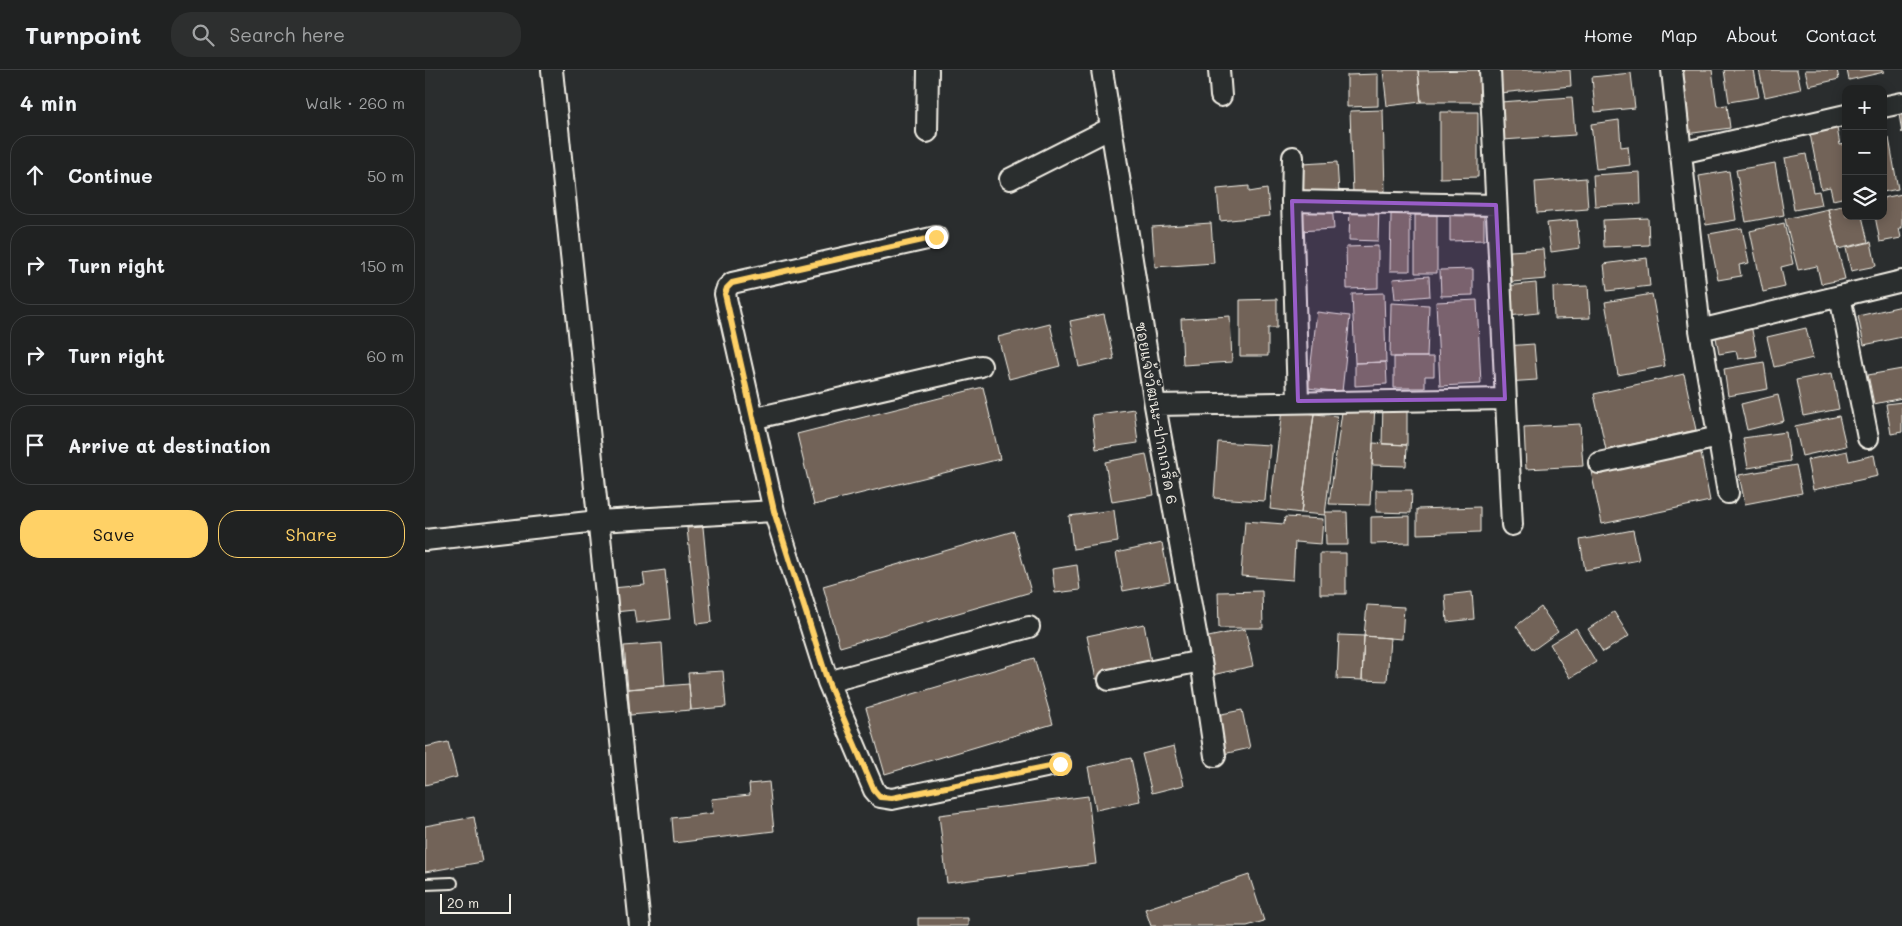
<!DOCTYPE html>
<meta charset="utf-8">
<style>
:root{--surface:#202222;--page:#2d2f2f;--text:#f1f3f6;--muted:#a2a4a5;--line:#3d3f40;--accent:#ffd166}
body{margin:0;font-family:Mali,"Playpen Sans Thai",sans-serif;background:var(--page);color:var(--text)}
.controls{position:absolute;right:15px;top:15px;display:grid;overflow:hidden;border-radius:10px;box-shadow:0 2px 12px #0003}
.controls button{width:45px;height:45px;display:grid;place-items:center;padding:0;border:0;border-bottom:1px solid var(--line);background:var(--surface);color:var(--text);font:25px sans-serif}
.scale{position:absolute;left:15px;bottom:12px;width:71px;box-sizing:border-box;padding-left:5px;border:2px solid #f4f1e8;border-top:0;font-size:14px;line-height:18px;white-space:nowrap;color:#f4f1e8;-webkit-text-stroke:4px #2a2d2e;paint-order:stroke}
.stop{position:absolute;width:15px;height:15px;margin:-11px;border:4px solid #ffd166;border-radius:50%;background:#fff}
.stop.end{background:#ffd166;border-color:#fff;box-shadow:0 1px 5px #0008}
.list{margin:0;padding:0;list-style:none}
h2{display:flex;justify-content:space-between;align-items:center;height:65px;margin:0;padding:0 20px;font-size:21px}
h2 small{font-size:16px;font-weight:400;color:var(--muted)}
.list li{display:grid;grid-template-columns:32px 1fr auto;gap:15px;align-items:center;box-sizing:border-box;height:80px;margin:0 10px 10px;padding:0 10px;border:1px solid var(--line);border-radius:20px}
.list b{display:block;font-size:19px;white-space:nowrap}
.list em{font-size:16px;font-style:normal;color:var(--muted)}
.actions{display:flex;gap:10px;padding:15px 20px}
.actions a{flex:1;padding:11px 0;border:1px solid var(--accent);border-radius:20px;text-align:center;font-size:18px;color:var(--accent)}
.actions .main{background:var(--accent);color:#111}
.icon{flex:none;width:28px;height:28px;fill:none;stroke:currentColor;stroke-width:2;stroke-linecap:round;stroke-linejoin:round}
.map{position:relative;flex:none;width:1477px;height:856px;overflow:hidden}
header{display:flex;align-items:center;gap:30px;box-sizing:border-box;height:70px;padding:0 25px;background:var(--surface);border-bottom:1px solid var(--line)}
header strong{font-size:24px}
nav{display:flex;gap:28px;margin-inline-start:auto;font-size:18px}
.search{width:350px;height:45px;background:var(--page);display:flex;align-items:center;gap:12px;box-sizing:border-box;padding:0 18px;border-radius:20px;color:var(--muted);font-size:19px}
main{display:flex}
aside{flex:1;background:var(--surface)}
.map>svg:first-child{display:block}
</style>
<header>
<strong>Turnpoint</strong>
<div class="search"><svg class="icon" aria-label="search" viewBox="0 0 24 24"><circle cx="10" cy="10" r="6"/><path d="M15 15l6 6"/></svg>Search here</div>
<nav><a>Home</a><a>Map</a><a>About</a><a>Contact</a></nav>
</header>
<main>
<aside>
<h2>4 min<small>Walk · 260 m</small></h2>
<ul class="list">
<li><svg class="icon" aria-label="ahead" viewBox="0 0 24 24"><path d="M12 20V5M6 11l6-6 6 6"/></svg><div><b>Continue</b></div><em>50 m</em></li>
<li><svg class="icon" aria-label="right" viewBox="0 0 24 24"><path d="M7 20v-9h11M14 6l5 5-5 5"/></svg><div><b>Turn right</b></div><em>150 m</em></li>
<li><svg class="icon" aria-label="right" viewBox="0 0 24 24"><path d="M7 20v-9h11M14 6l5 5-5 5"/></svg><div><b>Turn right</b></div><em>60 m</em></li>
<li><svg class="icon" aria-label="arrive" viewBox="0 0 24 24"><path d="M6 21V4h12l-3 4 3 4H6"/></svg><div><b>Arrive at destination</b></div></li>
</ul>
<div class="actions"><a class="main">Save</a><a>Share</a></div>
</aside>
<div class="map">
<svg width="1477" height="856" viewBox="0 0 1477 856">
<rect width="100%" height="100%" fill="#2a2d2e"/>
<filter id="ink" filterUnits="userSpaceOnUse"><feTurbulence type="fractalNoise" baseFrequency=".02" numOctaves="2"/><feDisplacementMap in="SourceGraphic" scale="10" xChannelSelector="R" yChannelSelector="G"/><feConvolveMatrix kernelMatrix="1 2 1 2 8 2 1 2 1" color-interpolation-filters="sRGB"/></filter>
<g filter="url(#ink)">
<path fill="#726458" stroke="#f4f1e8" d="M 958,0 L 993,0 L 996,32 L 962,36 Z
M 1055,0 L 1055,32 L 996,32 L 993,1 Z
M 1073,0 L 1145,0 L 1146,16 L 1075,23 Z
M 1253,0 L 1287,0 L 1292,36 L 1302,35 L 1305,58 L 1261,64 Z
M 1299,0 L 1329,0 L 1334,27 L 1304,32 Z
M 1334,0 L 1372,0 L 1376,19 L 1340,27 Z
M 1380,0 L 1412,0 L 1414,9 L 1384,16 Z
M 1422,0 L 1459,0 L 1459,2 L 1424,10 Z
M 1206,3 L 1210,38 L 1170,42 L 1167,7 Z
M 953,4 L 953,36 L 922,37 L 922,5 Z
M 1147,27 L 1150,65 L 1078,70 L 1075,32 Z
M 958,40 L 960,123 L 928,124 L 925,41 Z
M 1015,42 L 1053,42 L 1053,107 L 1015,108 Z
M 1474,44 L 1477,44 L 1477,63 Z
M 1194,50 L 1196,77 L 1203,76 L 1205,95 L 1171,99 L 1166,54 Z
M 1412,58 L 1415,75 L 1421,74 L 1421,127 L 1408,130 L 1405,117 L 1396,119 L 1385,64 Z
M 1464,68 L 1473,119 L 1458,122 L 1458,69 Z
M 1381,84 L 1388,122 L 1394,121 L 1397,135 L 1369,140 L 1360,88 Z
M 912,92 L 914,123 L 879,126 L 877,94 Z
M 1350,93 L 1359,145 L 1321,152 L 1311,100 Z
M 1304,101 L 1311,150 L 1281,155 L 1274,106 Z
M 1215,102 L 1216,134 L 1170,136 L 1168,105 Z
M 1161,108 L 1163,139 L 1112,143 L 1110,112 Z
M 824,116 L 824,122 L 842,119 L 845,146 L 795,151 L 792,119 Z
M 1477,124 L 1477,158 L 1474,158 L 1476,168 L 1455,172 L 1450,146 L 1458,146 L 1458,128 Z
M 907,134 L 909,159 L 873,161 L 871,137 Z
M 1421,135 L 1421,146 L 1437,146 L 1443,172 L 1413,179 L 1403,139 Z
M 925,137 L 954,137 L 953,171 L 924,170 Z
M 1403,139 L 1420,209 L 1396,214 L 1392,196 L 1373,200 L 1360,149 Z
M 966,144 L 985,144 L 985,201 L 965,201 Z
M 1025,144 L 1059,144 L 1059,170 L 1025,171 Z
M 990,145 L 1012,145 L 1012,203 L 990,203 Z
M 1223,148 L 1224,175 L 1179,177 L 1178,150 Z
M 1152,150 L 1155,178 L 1126,182 L 1122,153 Z
M 786,153 L 789,193 L 730,197 L 727,157 Z
M 1359,153 L 1368,194 L 1356,197 L 1360,217 L 1338,222 L 1325,161 Z
M 1317,158 L 1324,193 L 1314,195 L 1316,206 L 1293,210 L 1284,164 Z
M 1446,172 L 1451,196 L 1426,201 L 1421,178 Z
M 953,176 L 953,218 L 922,219 L 921,177 Z
M 1118,179 L 1121,209 L 1087,212 L 1085,181 Z
M 1222,188 L 1225,216 L 1182,221 L 1179,194 Z
M 1048,199 L 1048,225 L 1016,226 L 1015,200 Z
M 1004,206 L 1005,226 L 970,229 L 968,209 Z
M 1111,213 L 1113,243 L 1083,246 L 1081,216 Z
M 1163,216 L 1165,248 L 1129,249 L 1128,217 Z
M 959,223 L 961,292 L 930,293 L 927,224 Z
M 1227,224 L 1240,296 L 1193,305 L 1180,232 Z
M 852,229 L 852,258 L 843,258 L 843,286 L 815,286 L 815,230 Z
M 1052,230 L 1056,314 L 1015,316 L 1011,232 Z
M 966,233 L 1004,235 L 1002,287 L 965,287 Z
M 1477,236 L 1477,267 L 1439,275 L 1433,246 Z
M 892,242 L 925,246 L 917,322 L 883,318 Z
M 679,244 L 689,289 L 654,297 L 645,251 Z
M 805,246 L 807,292 L 758,295 L 756,249 Z
M 625,254 L 635,296 L 584,309 L 573,267 Z
M 1326,255 L 1332,286 L 1313,289 L 1311,281 L 1294,284 L 1290,262 Z
M 1381,258 L 1388,288 L 1349,297 L 1342,267 Z
M 1109,274 L 1112,310 L 1081,312 L 1080,276 Z
M 969,287 L 1009,287 L 1009,306 L 1000,306 L 1000,318 L 969,318 Z
M 961,292 L 962,314 L 930,316 L 930,293 Z
M 1339,292 L 1343,319 L 1303,326 L 1299,299 Z
M 1477,299 L 1477,328 L 1449,334 L 1443,305 Z
M 1407,303 L 1414,339 L 1378,346 L 1371,310 Z
M 1259,304 L 1271,360 L 1181,380 L 1169,324 Z
M 558,317 L 575,389 L 389,435 L 372,364 Z
M 1353,325 L 1359,351 L 1322,360 L 1316,334 Z
M 958,332 L 982,332 L 982,375 L 957,374 Z
M 1477,332 L 1477,362 L 1466,364 L 1461,334 Z
M 950,334 L 945,435 L 904,434 L 918,335 Z
M 709,339 L 713,373 L 671,379 L 667,345 Z
M 857,340 L 889,344 L 876,443 L 845,439 Z
M 889,344 L 912,346 L 900,445 L 876,443 Z
M 1414,346 L 1421,376 L 1377,386 L 1370,356 Z
M 1155,354 L 1158,396 L 1101,399 L 1099,357 Z
M 1361,362 L 1365,391 L 1323,398 L 1318,368 Z
M 793,372 L 845,375 L 840,431 L 789,428 Z
M 948,373 L 982,375 L 981,396 L 947,395 Z
M 1275,378 L 1285,431 L 1177,454 L 1166,401 Z
M 1422,381 L 1424,391 L 1449,385 L 1453,406 L 1388,420 L 1382,390 Z
M 721,384 L 729,425 L 687,432 L 680,392 Z
M 1371,395 L 1377,423 L 1320,434 L 1314,405 Z
M 951,420 L 987,420 L 986,443 L 951,442 Z
M 1055,437 L 1055,462 L 992,464 L 992,439 Z
M 689,440 L 693,472 L 648,479 L 644,446 Z
M 900,442 L 922,442 L 923,475 L 901,475 Z
M 985,446 L 985,473 L 946,474 L 946,447 Z
M 860,447 L 898,449 L 896,474 L 870,472 L 868,510 L 816,506 L 820,451 L 859,454 Z
M 278,457 L 287,552 L 272,554 L 262,458 Z
M 1208,460 L 1214,490 L 1160,500 L 1155,470 Z
M 589,461 L 606,522 L 415,577 L 398,516 Z
M 737,473 L 745,512 L 698,521 L 691,483 Z
M 895,483 L 921,483 L 921,524 L 895,524 Z
M 652,495 L 655,520 L 630,523 L 627,499 Z
M 240,500 L 245,549 L 211,553 L 209,540 L 190,542 L 187,518 L 220,515 L 218,503 Z
M 837,521 L 838,558 L 794,558 L 793,522 Z
M 1047,522 L 1049,549 L 1022,552 L 1020,525 Z
M 942,535 L 979,537 L 977,569 L 939,566 Z
M 1116,537 L 1133,562 L 1108,580 L 1091,556 Z
M 1189,542 L 1204,566 L 1178,582 L 1163,559 Z
M 719,554 L 727,597 L 671,609 L 662,566 Z
M 1151,558 L 1171,592 L 1145,608 L 1125,574 Z
M 820,559 L 828,596 L 787,605 L 779,568 Z
M 914,565 L 939,566 L 937,610 L 912,609 Z
M 939,566 L 965,568 L 962,611 L 937,610 Z
M 237,573 L 240,616 L 203,619 L 199,576 Z
M 609,588 L 628,654 L 460,704 L 441,638 Z
M 298,601 L 301,637 L 266,640 L 263,603 Z
M 264,614 L 266,640 L 205,645 L 203,619 Z
M 817,640 L 825,678 L 794,685 L 786,646 Z
M 23,672 L 32,707 L 0,715 L 0,677 Z
M 749,676 L 759,715 L 727,723 L 717,684 Z
M 706,688 L 715,731 L 671,740 L 663,697 Z
M 344,712 L 349,761 L 249,773 L 247,748 L 288,743 L 286,729 L 325,725 L 324,714 Z
M 663,726 L 671,794 L 522,813 L 514,745 Z
M 49,747 L 57,792 L 0,802 L 0,756 Z
M 824,805 L 839,851 L 822,856 L 726,856 L 720,839 Z
M 493,848 L 543,848 L 543,856 L 493,856 Z"/>
<g fill="none" stroke-linecap="round" stroke-linejoin="round">
<g stroke="#f4f1e8" stroke-width="14">
<path id="lane" d="M 0,814 L 27,813"/>
</g>
<g stroke="#f4f1e8" stroke-width="24">
<path id="street" d="M 127,0 L 215,856
M 677,0 L 730,335 L 776,591 L 790,686
M 794,0 L 796,26
M 1065,0 L 1087,455
M 1247,0 L 1275,260 L 1303,423
M 1458,37 L 1477,33
M 502,62 L 503,0
M 1256,83 L 1421,45
M 868,87 L 867,131 L 873,331
M 585,109 L 686,58
M 867,131 L 1071,135
M 511,167 L 307,213 L 302,218 L 300,224 L 349,441 L 403,612 L 449,720 L 455,727 L 467,729 L 635,694
M 1415,226 L 1443,368
M 1275,260 L 1477,211
M 730,335 L 1080,329
M 327,349 L 556,296
M 1174,393 L 1294,367
M 0,470 L 173,451 L 349,441
M 684,610 L 776,591
M 403,612 L 604,557"/>
</g>
<use href="#lane" stroke="#2a2d2e" stroke-width="10"/>
<use href="#street" stroke="#2a2d2e" stroke-width="20"/>
</g>
</g>
<g fill="none" stroke-linecap="round" stroke-linejoin="round" filter="url(#ink)">
<path stroke="#ffd166" stroke-width="6" d="M 511,167 L 307,213 L 302,218 L 300,224 L 349,441 L 403,612 L 449,720 L 455,727 L 467,728 L 635,694"/>
</g>
<path fill="#995dc9" fill-opacity="0.2" stroke="#995dc9" stroke-width="4" stroke-linejoin="round" d="M 867,131 L 1071,135 L 1080,329 L 873,331 Z"/>
<g text-anchor="middle" dominant-baseline="central" stroke-width="4.5" stroke-linejoin="round" paint-order="stroke">
<g font-size="15" fill="#f4f1e8" stroke="#2a2d2e">
<text transform="translate(732 343) rotate(80)">ซอยแจ้งวัฒนะ-ปากเกร็ด 6</text>
</g>
</g>
</svg>
<div class="controls">
<button>+</button>
<button>−</button>
<button><svg class="icon" aria-label="layers" viewBox="0 0 24 24"><path d="M12 4l9 5-9 5-9-5zM3 14l9 5 9-5"/></svg></button>
</div>
<div class="scale">20 m</div>
<div class="stop" style="left:635px;top:694px"></div>
<div class="stop end" style="left:511px;top:167px"></div>
</div>
</main>
